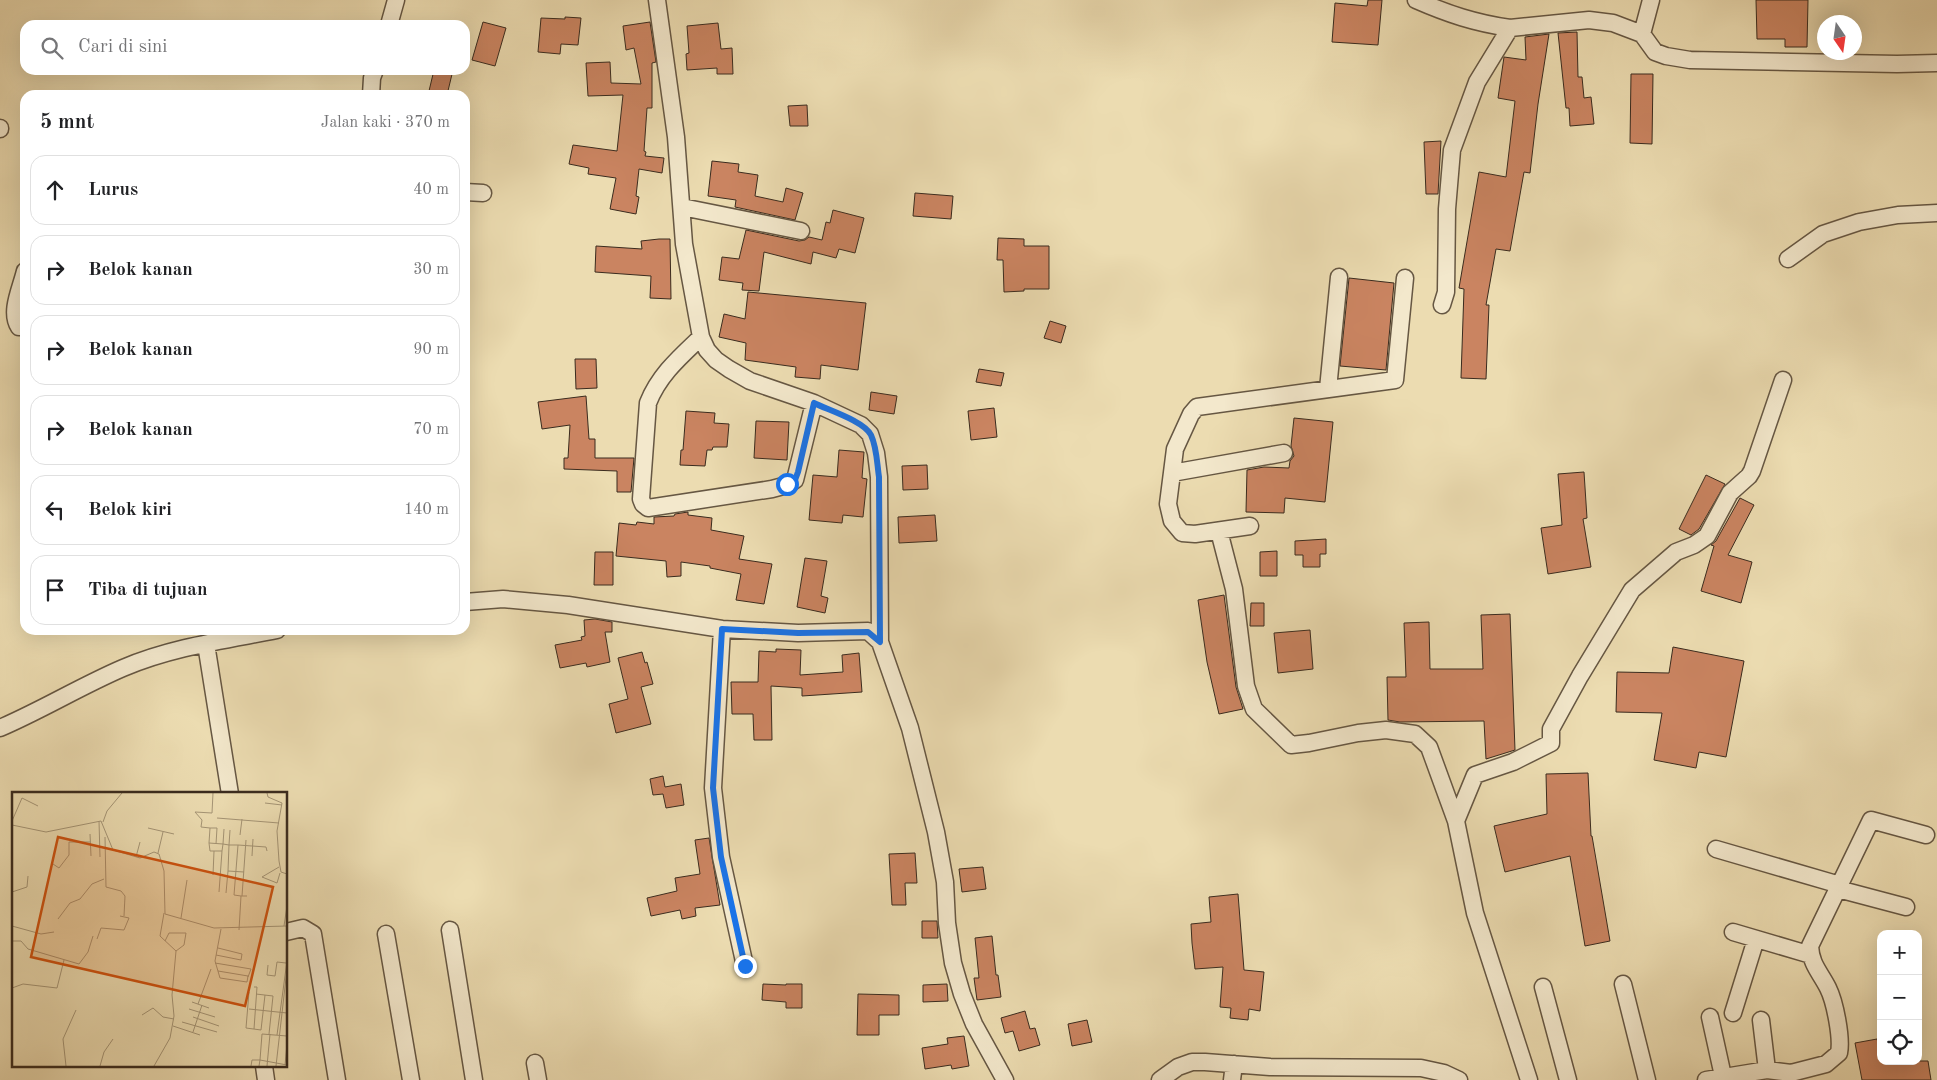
<!DOCTYPE html>
<html lang="id">
<meta charset="utf-8">
<style>
:root{--surface:#fff;--page:#f6f6f6;--text:#202124;--muted:#757577;--line:#e0e0e0}
body{margin:0;font-family:"Old Standard TT",serif;background:var(--page);color:var(--text)}
.controls{position:absolute;right:15px;bottom:15px;display:grid;overflow:hidden;border-radius:10px;box-shadow:0 5px 20px #0002}
.controls button{width:45px;height:45px;display:grid;place-items:center;padding:0;border:0;border-bottom:1px solid var(--line);background:var(--surface);color:var(--text);font:25px sans-serif}
.compass{position:absolute;left:1817px;top:15px;width:45px;height:45px;border-radius:50%;background:var(--surface);box-shadow:0 5px 20px #0002;rotate:167deg}
.stop{position:absolute;width:15px;height:15px;margin:-11px;border:4px solid #1a73e8;border-radius:50%;background:#fff}
.stop.end{background:#1a73e8;border-color:#fff;box-shadow:0 1px 5px #0008}
.list{margin:0;padding:0;list-style:none}
h2{display:flex;justify-content:space-between;align-items:center;height:65px;margin:0;padding:0 20px;font-size:21px}
h2 small{font-size:16px;font-weight:400;color:var(--muted)}
.list li{display:grid;grid-template-columns:32px 1fr auto;gap:15px;align-items:center;box-sizing:border-box;height:70px;margin:0 10px 10px;padding:0 10px;border:1px solid var(--line);border-radius:15px}
.list b{display:block;font-size:19px;white-space:nowrap}
.list em{font-size:16px;font-style:normal;color:var(--muted)}
.icon{flex:none;width:28px;height:28px;fill:none;stroke:currentColor;stroke-width:2;stroke-linecap:round;stroke-linejoin:round}
.map{position:relative;flex:none;width:1937px;height:1080px;overflow:hidden}
.search{position:absolute;background:var(--surface);box-shadow:0 5px 20px #0002;left:20px;top:20px;width:450px;height:55px;display:flex;align-items:center;gap:12px;box-sizing:border-box;padding:0 18px;border-radius:15px;color:var(--muted);font-size:19px}
.panel{position:absolute;background:var(--surface);box-shadow:0 5px 20px #0002;left:20px;top:90px;width:450px;height:545px;border-radius:15px}
.map>svg:first-child{display:block}
</style>
<div class="map">
<svg width="1937" height="1080" viewBox="0 0 1937 1080">
<rect width="100%" height="100%" fill="#ecdcb1"/>
<filter id="stains"><feTurbulence type="fractalNoise" baseFrequency=".004" numOctaves="4"/><feColorMatrix values="0 0 0 0 .2 0 0 0 0 .09 0 0 0 0 .02 0 0 0 .5 -.17"/></filter>
<radialGradient id="worn" r=".72"><stop offset=".6" stop-color="#630" stop-opacity="0"/><stop offset="1" stop-color="#630" stop-opacity=".3"/></radialGradient>
<path fill="#ca8461" stroke="#3a2b1e" d="M 1368,0 L 1382,0 L 1378,45 L 1332,42 L 1335,3 L 1367,6 Z
M 1756,0 L 1808,0 L 1807,47 L 1785,47 L 1785,39 L 1757,39 Z
M 565,17 L 581,18 L 578,45 L 561,44 L 560,54 L 538,52 L 541,18 L 565,19 Z
M 483,22 L 506,28 L 495,66 L 472,60 Z
M 650,22 L 656,62 L 652,63 L 652,108 L 647,108 L 644,151 L 646,152 L 645,156 L 664,158 L 662,173 L 639,169 L 636,196 L 639,197 L 636,214 L 610,209 L 616,178 L 588,174 L 589,168 L 569,164 L 573,145 L 617,151 L 623,95 L 588,96 L 586,63 L 610,62 L 611,83 L 641,84 L 634,48 L 626,50 L 623,26 Z
M 718,23 L 721,49 L 732,48 L 733,74 L 717,74 L 717,68 L 687,70 L 686,54 L 689,53 L 687,26 Z
M 1577,32 L 1578,77 L 1582,77 L 1584,98 L 1591,97 L 1594,124 L 1570,126 L 1569,108 L 1566,108 L 1558,33 Z
M 1549,34 L 1538,104 L 1530,173 L 1524,172 L 1510,251 L 1496,249 L 1486,305 L 1489,305 L 1486,379 L 1461,378 L 1464,289 L 1459,288 L 1479,172 L 1506,177 L 1515,101 L 1498,98 L 1504,57 L 1526,60 L 1525,37 Z
M 434,70 L 453,70 L 447,95 L 429,91 Z
M 1631,74 L 1653,74 L 1652,144 L 1630,143 Z
M 807,105 L 808,126 L 790,126 L 788,106 Z
M 1441,141 L 1438,194 L 1426,194 L 1424,142 Z
M 712,161 L 739,164 L 738,172 L 758,175 L 755,196 L 783,202 L 786,188 L 803,193 L 795,220 L 735,207 L 736,200 L 708,196 Z
M 915,193 L 953,196 L 951,219 L 913,216 Z
M 833,210 L 864,218 L 855,253 L 839,249 L 836,258 L 813,252 L 811,264 L 764,252 L 759,291 L 742,290 L 743,283 L 719,280 L 722,257 L 739,259 L 746,230 L 799,241 L 805,240 L 809,237 L 822,240 L 826,222 L 830,223 Z
M 998,238 L 1024,239 L 1024,246 L 1049,246 L 1049,289 L 1024,289 L 1024,291 L 1004,292 L 1003,260 L 997,260 Z
M 659,239 L 670,239 L 671,299 L 650,298 L 651,276 L 595,272 L 596,246 L 642,249 L 641,241 Z
M 1349,278 L 1394,283 L 1386,370 L 1340,366 Z
M 748,292 L 866,303 L 858,370 L 821,365 L 820,379 L 795,377 L 796,367 L 745,360 L 746,343 L 719,337 L 724,314 L 745,319 Z
M 1050,321 L 1066,326 L 1061,343 L 1044,338 Z
M 575,359 L 596,359 L 597,388 L 576,389 Z
M 979,369 L 1004,373 L 1001,386 L 976,382 Z
M 871,392 L 897,396 L 894,414 L 869,410 Z
M 586,396 L 589,439 L 595,439 L 595,458 L 634,458 L 631,492 L 617,492 L 617,471 L 564,469 L 564,458 L 568,458 L 570,425 L 542,429 L 538,402 Z
M 994,408 L 997,437 L 971,440 L 968,411 Z
M 686,411 L 715,413 L 714,423 L 729,424 L 727,447 L 713,447 L 712,450 L 707,450 L 705,466 L 680,465 L 681,450 L 683,450 Z
M 1294,418 L 1333,422 L 1325,502 L 1285,498 L 1284,513 L 1246,512 L 1247,470 L 1264,467 L 1289,468 L 1290,461 L 1294,456 L 1291,446 Z
M 756,421 L 789,422 L 787,460 L 754,458 Z
M 839,450 L 864,452 L 862,478 L 867,479 L 863,517 L 843,515 L 842,523 L 809,520 L 813,475 L 837,477 Z
M 927,465 L 928,489 L 903,490 L 902,466 Z
M 1584,472 L 1587,518 L 1583,519 L 1591,567 L 1548,574 L 1541,528 L 1562,525 L 1558,474 Z
M 1706,475 L 1725,484 L 1699,529 L 1691,535 L 1679,529 Z
M 1740,498 L 1754,505 L 1728,555 L 1752,562 L 1741,603 L 1701,591 L 1714,546 L 1711,545 L 1716,541 Z
M 688,512 L 688,515 L 712,518 L 711,530 L 744,536 L 739,559 L 772,564 L 764,604 L 736,600 L 741,574 L 710,568 L 710,566 L 681,562 L 681,576 L 667,577 L 666,561 L 616,556 L 619,523 L 636,525 L 637,522 L 654,524 L 654,517 L 674,516 L 675,514 Z
M 935,515 L 937,541 L 899,543 L 898,517 Z
M 1326,539 L 1326,554 L 1320,554 L 1320,567 L 1303,567 L 1303,555 L 1295,555 L 1295,541 Z
M 1277,551 L 1277,576 L 1260,576 L 1260,552 Z
M 595,552 L 613,552 L 613,585 L 594,585 Z
M 805,558 L 827,561 L 821,596 L 828,598 L 825,613 L 797,607 Z
M 1224,595 L 1236,687 L 1243,709 L 1219,714 L 1207,662 L 1198,600 Z
M 1251,603 L 1264,603 L 1264,626 L 1250,626 Z
M 1510,614 L 1515,750 L 1486,759 L 1484,721 L 1400,722 L 1388,720 L 1387,677 L 1406,677 L 1404,623 L 1429,622 L 1430,669 L 1483,669 L 1481,615 Z
M 595,619 L 612,622 L 612,632 L 605,632 L 610,662 L 587,667 L 586,663 L 560,668 L 555,645 L 582,640 L 581,637 L 585,636 L 584,620 Z
M 1310,630 L 1313,669 L 1278,673 L 1274,633 Z
M 1673,647 L 1744,661 L 1726,757 L 1699,752 L 1696,768 L 1654,760 L 1662,713 L 1616,712 L 1617,672 L 1669,673 Z
M 776,649 L 801,650 L 800,675 L 843,672 L 842,655 L 859,653 L 862,692 L 802,696 L 802,688 L 771,686 L 772,740 L 754,740 L 753,714 L 732,714 L 731,682 L 758,682 L 759,651 L 776,652 Z
M 642,652 L 645,663 L 647,662 L 653,684 L 641,687 L 651,724 L 616,733 L 609,704 L 628,699 L 618,658 Z
M 1588,773 L 1591,836 L 1592,836 L 1610,941 L 1585,946 L 1570,856 L 1505,872 L 1494,826 L 1547,814 L 1546,774 Z
M 663,776 L 665,787 L 681,784 L 684,805 L 666,808 L 663,794 L 653,795 L 650,779 Z
M 709,838 L 720,905 L 695,908 L 696,916 L 682,919 L 680,910 L 651,916 L 647,898 L 677,891 L 675,878 L 700,874 L 695,840 Z
M 915,853 L 917,883 L 905,883 L 906,905 L 892,905 L 889,854 Z
M 983,867 L 986,889 L 962,892 L 959,869 Z
M 1238,894 L 1244,970 L 1264,972 L 1260,1011 L 1249,1009 L 1248,1020 L 1230,1018 L 1231,1008 L 1220,1007 L 1223,967 L 1195,969 L 1192,943 L 1191,924 L 1211,922 L 1209,897 Z
M 922,921 L 937,921 L 938,938 L 922,938 Z
M 992,936 L 996,975 L 998,975 L 1001,997 L 977,1000 L 974,978 L 979,978 L 975,938 Z
M 763,984 L 786,985 L 786,984 L 802,984 L 802,1008 L 786,1008 L 786,1002 L 762,1000 Z
M 947,984 L 948,1001 L 923,1002 L 923,985 Z
M 858,994 L 899,995 L 899,1015 L 879,1015 L 879,1035 L 857,1035 Z
M 1025,1011 L 1030,1029 L 1035,1028 L 1040,1045 L 1019,1051 L 1013,1031 L 1005,1033 L 1001,1018 Z
M 1087,1020 L 1092,1042 L 1072,1046 L 1068,1024 Z
M 964,1036 L 969,1066 L 952,1069 L 951,1065 L 925,1069 L 922,1048 L 948,1044 L 947,1038 Z
M 1877,1039 L 1878,1043 L 1881,1043 L 1881,1061 L 1928,1061 L 1931,1080 L 1862,1080 L 1855,1043 Z"/>
<g fill="none" stroke-linecap="round" stroke-linejoin="round">
<g stroke="#665743" stroke-width="19">
<path id="minor" d="M 657,0 L 676,137 L 684,244 L 701,337 L 707,350 L 716,360 L 729,369 L 750,381 L 814,403 L 861,425 L 870,434 L 876,453 L 879,477 L 880,642
M 1416,0 C 1448,14 1475,23 1510,28
M 389,25 L 396,0
M 1642,34 L 1651,0
M 371,95 L 372,78 L 375,70
M 0,128 L 0,129
M 465,192 L 483,193
M 682,207 L 801,231
M 1788,259 L 1823,234 L 1859,222 L 1898,215 L 1937,213
M 25,271 C 21,288 9,312 19,327 L 25,327
M 1442,305 L 1446,292 L 1447,209 L 1452,150 L 1477,82 L 1510,28 L 1589,20 L 1613,23 L 1642,34 L 1655,52 L 1666,56 L 1690,60 L 1897,64 L 1937,63
M 701,337 C 680,357 659,375 648,403 L 641,499 L 643,504 L 648,508 L 772,489 L 787,485 L 795,480 L 814,403
M 1328,389 L 1339,277
M 1172,473 L 1284,453
M 1250,526 L 1195,534 L 1182,533 L 1172,521 L 1168,504 L 1175,449 L 1191,414 L 1197,407 L 1395,380 L 1405,278
M 1219,531 L 1234,589 L 1246,686 L 1254,709 L 1291,745 L 1309,743 L 1358,733 L 1386,730 L 1415,734 L 1429,747 L 1456,821 L 1475,913 L 1529,1080
M 465,602 L 503,599 L 568,605 L 722,629 L 798,633 L 868,631 L 880,642 L 910,728 L 936,832 L 945,882 L 947,923 L 953,963 L 962,994 L 974,1024 L 1005,1080
M 722,629 L 713,788 L 721,857 L 745,966
M 206,644 L 230,794
M 0,728 C 42,710 81,686 123,668 C 172,647 226,640 277,630
M 1456,821 L 1475,775 L 1513,762 L 1551,743 L 1551,729 L 1580,676 L 1632,590 L 1676,552 L 1694,545 L 1707,536 L 1730,493 L 1749,476 L 1752,471 L 1783,380
M 1716,849 L 1840,885
M 1838,889 L 1906,907
M 450,930 L 474,1080
M 286,932 L 303,928 L 313,934 L 337,1080
M 1733,932 L 1811,955
M 386,934 L 411,1080
M 1623,984 L 1647,1080
M 1543,987 L 1568,1080
M 1733,1013 L 1756,939
M 1710,1017 L 1723,1076
M 1761,1020 L 1767,1070
M 535,1063 L 538,1080
M 264,1066 L 266,1080
M 1160,1080 L 1178,1067 L 1192,1062 L 1205,1062 L 1270,1067 L 1421,1068 L 1444,1073 L 1459,1080
M 1232,1080 L 1234,1064
M 1706,1080 L 1767,1070 L 1791,1073 L 1826,1064 L 1839,1053 C 1842,1038 1835,1002 1828,988 C 1820,972 1811,965 1810,946 L 1871,820 L 1926,835"/>
</g>
<use href="#minor" stroke="#f3e8cc" stroke-width="16"/>
</g>
<g fill="none" stroke-linecap="round" stroke-linejoin="round">
<path stroke="#1a73e8" stroke-width="6" d="M 745,966 L 721,857 L 713,788 L 722,629 L 798,633 L 868,632 L 880,642 L 879,477 C 877,464 877,448 871,435 C 864,421 828,410 814,403 L 798,472 L 795,480 L 787,484"/>
</g>
<g transform="translate(12 792)">
<rect width="275" height="275" fill="#ecdcb1"/>
<path fill="none" stroke="#a59576" stroke-width="1" d="M 255,1 L 256,5 L 270,11 L 265,39 L 267,69 L 269,80 L 275,82M 253,11 L 270,13M 205,26 L 267,31M 0,29 L 10,6 L 26,14M 87,29 L 88,65M 91,30 L 95,19 L 110,1M 0,33 L 34,40 L 89,29 L 101,58 L 128,66 L 142,60 L 147,62 L 152,79 L 153,122 L 202,136 L 275,134M 136,36 L 162,42M 198,36 L 205,36 L 204,52M 212,37 L 211,52 L 210,59 L 198,59 L 197,51 L 211,52 L 217,53 L 218,38M 78,42 L 79,64M 228,43 L 230,27M 93,45 L 94,95 L 109,99 L 113,104 L 112,124M 197,51 L 198,36 L 189,35 L 190,28 L 183,20 L 200,21 L 201,1M 146,61 L 151,40M 240,64 L 241,47M 124,65 L 128,50M 41,72 L 47,76 L 57,63 L 57,50 L 78,50M 267,75 L 250,85 L 265,91 L 268,81M 216,79 L 217,53 L 226,53M 201,83 L 202,59M 0,100 L 15,95 L 16,84M 207,100 L 210,59M 214,101 L 216,79 L 232,80M 229,104 L 222,103 L 226,53 L 254,55 L 255,59M 230,104 L 234,48M 169,126 L 175,88M 46,127 L 58,111 L 68,107 L 80,92 L 92,87M 0,134 L 29,142 L 42,140M 272,134 L 275,114M 227,138 L 229,104 L 235,104M 85,147 L 89,136 L 112,138 L 117,126 L 108,124M 0,149 L 9,149 L 16,157 L 67,172 L 76,160 L 81,144M 153,149 L 157,141 L 174,141 L 172,153 L 164,159M 204,163 L 229,168 L 230,162 L 206,156M 203,171 L 239,177 L 236,185M 256,173 L 255,183 L 263,184 L 265,170 L 274,171M 206,179 L 236,184 L 235,190 L 208,186 L 203,169 L 209,137M 242,195 L 245,195 L 242,237M 0,196 L 11,192 L 45,196 L 52,168M 237,200 L 234,236 L 249,238 L 253,203M 244,202 L 261,204 L 257,242M 180,210 L 197,216M 186,212 L 199,177M 177,217 L 203,225M 237,217 L 275,221M 130,223 L 141,216 L 151,225 L 162,227M 181,225 L 207,234M 170,230 L 205,240M 161,234 L 188,243M 181,240 L 190,213M 265,243 L 275,169M 273,273 L 275,252M 54,274 L 51,247 L 64,218M 88,274 L 92,260 L 101,247M 142,274 L 158,246 L 162,224 L 160,203 L 164,159 L 148,144 L 152,121M 239,274 L 240,268 L 248,268 L 250,242 L 275,244M 247,274 L 248,268 L 275,273M 255,274 L 258,242M 264,274 L 275,177"/>
<path fill="#ce520f" fill-opacity="0.15" stroke="#ce520f" stroke-width="2.5" d="M 46,45 L 261,95 L 233,214 L 19,165 Z"/>
<rect width="275" height="275" fill="none" stroke="#3a2b1e" stroke-width="2.5"/>
</g>
<rect width="100%" height="100%" filter="url(#stains)"/>
<rect width="100%" height="100%" fill="url(#worn)"/>
</svg>
<div class="controls">
<button>+</button>
<button>−</button>
<button><svg class="icon" aria-label="locate" viewBox="0 0 24 24"><circle cx="12" cy="12" r="6"/><path d="M12 2v4M12 18v4M2 12h4M18 12h4"/></svg></button>
</div>
<svg class="compass" viewBox="-18 -18 36 36"><path d="M0-13l5 13h-10z" fill="#e53935"/><path d="M0 13l5-13h-10z" fill="#757577"/></svg>
<div class="stop" style="left:787px;top:484px"></div>
<div class="stop end" style="left:745px;top:966px"></div>
<div class="search"><svg class="icon" aria-label="search" viewBox="0 0 24 24"><circle cx="10" cy="10" r="6"/><path d="M15 15l6 6"/></svg>Cari di sini</div>
<section class="panel">
<h2>5 mnt<small>Jalan kaki · 370 m</small></h2>
<ul class="list">
<li><svg class="icon" aria-label="ahead" viewBox="0 0 24 24"><path d="M12 20V5M6 11l6-6 6 6"/></svg><div><b>Lurus</b></div><em>40 m</em></li>
<li><svg class="icon" aria-label="right" viewBox="0 0 24 24"><path d="M7 20v-9h11M14 6l5 5-5 5"/></svg><div><b>Belok kanan</b></div><em>30 m</em></li>
<li><svg class="icon" aria-label="right" viewBox="0 0 24 24"><path d="M7 20v-9h11M14 6l5 5-5 5"/></svg><div><b>Belok kanan</b></div><em>90 m</em></li>
<li><svg class="icon" aria-label="right" viewBox="0 0 24 24"><path d="M7 20v-9h11M14 6l5 5-5 5"/></svg><div><b>Belok kanan</b></div><em>70 m</em></li>
<li><svg class="icon" aria-label="left" viewBox="0 0 24 24"><path d="M17 20v-9H6M10 6l-5 5 5 5"/></svg><div><b>Belok kiri</b></div><em>140 m</em></li>
<li><svg class="icon" aria-label="arrive" viewBox="0 0 24 24"><path d="M6 21V4h12l-3 4 3 4H6"/></svg><div><b>Tiba di tujuan</b></div></li>
</ul>
</section>
</div>
